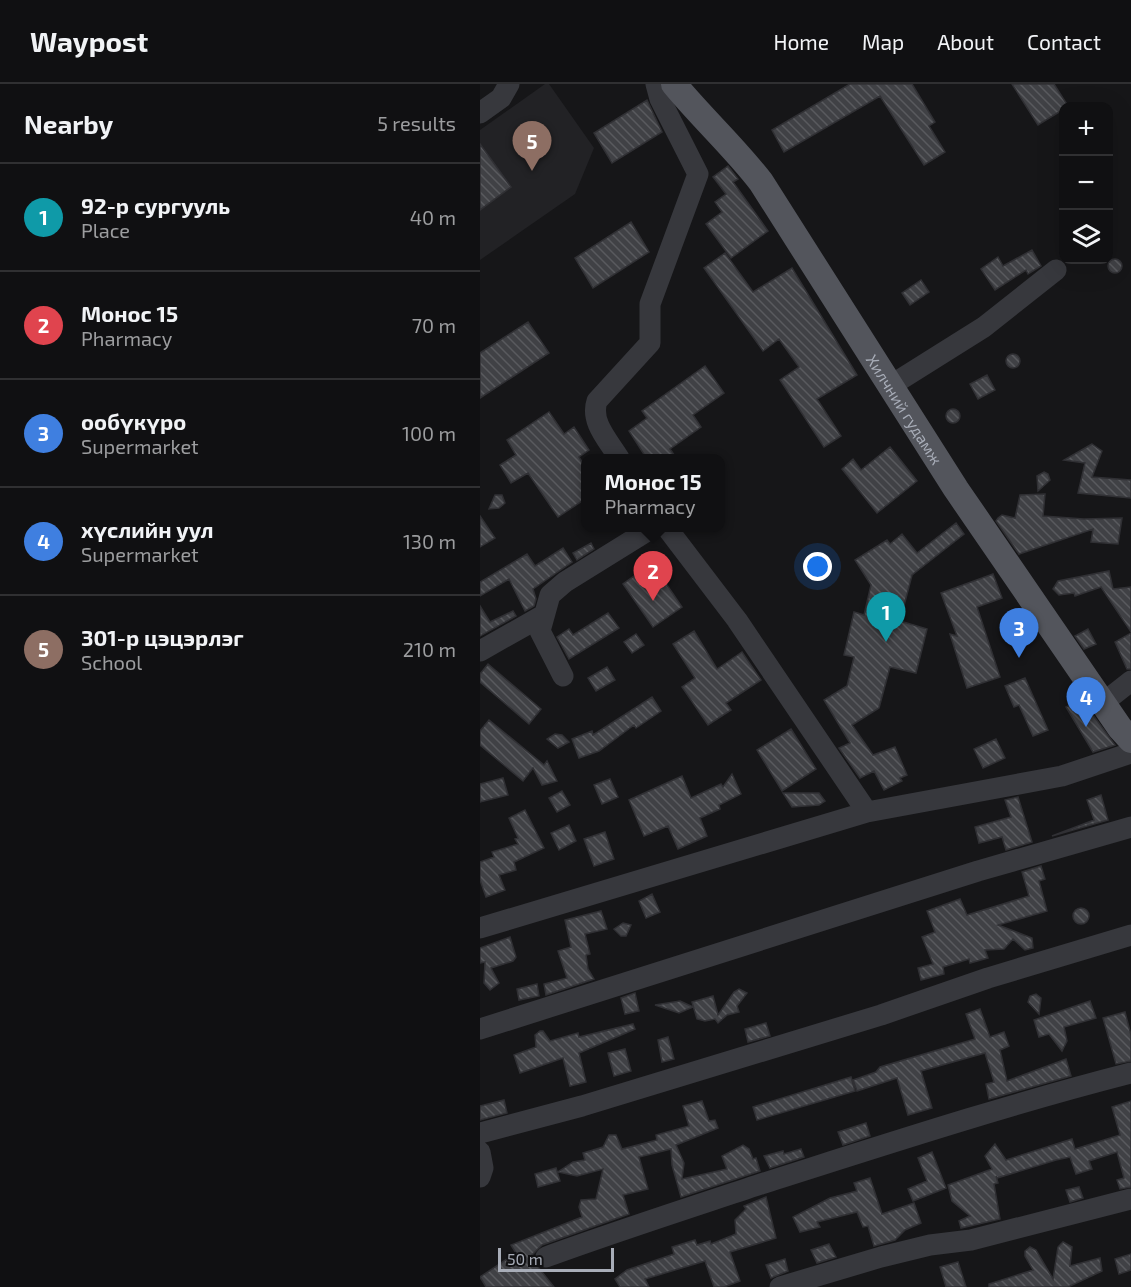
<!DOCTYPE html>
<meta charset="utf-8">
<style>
:root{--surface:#101012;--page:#19191b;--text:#f1f3f6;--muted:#9c9d9f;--line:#303032;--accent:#0b8043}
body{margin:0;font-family:"Exo 2",sans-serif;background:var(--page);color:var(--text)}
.controls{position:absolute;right:18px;top:18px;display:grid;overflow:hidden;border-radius:12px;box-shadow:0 6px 24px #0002}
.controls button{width:54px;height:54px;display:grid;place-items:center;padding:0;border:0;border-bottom:2px solid var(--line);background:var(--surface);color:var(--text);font:30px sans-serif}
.scale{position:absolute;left:18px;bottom:15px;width:116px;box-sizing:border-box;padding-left:6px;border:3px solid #a8adb8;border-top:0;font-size:16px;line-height:21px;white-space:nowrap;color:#a8adb8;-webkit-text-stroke:4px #111113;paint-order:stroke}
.you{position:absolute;left:338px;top:483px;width:21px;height:21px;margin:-15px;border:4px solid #fff;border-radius:50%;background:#1a73e8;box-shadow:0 0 0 9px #1a73e833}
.badge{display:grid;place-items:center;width:39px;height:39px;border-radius:50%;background:var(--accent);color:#fff;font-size:20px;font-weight:700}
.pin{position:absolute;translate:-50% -50px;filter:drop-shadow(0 2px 3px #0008)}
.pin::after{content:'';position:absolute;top:32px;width:21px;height:18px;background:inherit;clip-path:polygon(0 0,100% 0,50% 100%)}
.popup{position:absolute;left:101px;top:370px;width:144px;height:78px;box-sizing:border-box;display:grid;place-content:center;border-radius:12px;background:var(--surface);filter:drop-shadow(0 2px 4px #0005);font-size:20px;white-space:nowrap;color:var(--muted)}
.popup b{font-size:22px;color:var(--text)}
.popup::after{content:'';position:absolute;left:50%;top:100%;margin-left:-12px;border:12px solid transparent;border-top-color:var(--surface)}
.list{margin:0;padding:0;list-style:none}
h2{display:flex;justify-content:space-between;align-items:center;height:78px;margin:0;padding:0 24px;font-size:26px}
h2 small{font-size:20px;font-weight:400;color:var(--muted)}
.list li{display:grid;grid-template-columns:39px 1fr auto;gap:18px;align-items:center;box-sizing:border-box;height:108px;padding:0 24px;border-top:2px solid var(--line)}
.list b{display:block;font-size:22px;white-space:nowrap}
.list p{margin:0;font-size:20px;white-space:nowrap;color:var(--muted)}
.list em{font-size:20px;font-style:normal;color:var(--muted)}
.icon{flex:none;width:33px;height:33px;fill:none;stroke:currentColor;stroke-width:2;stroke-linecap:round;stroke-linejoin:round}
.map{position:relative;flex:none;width:651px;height:1203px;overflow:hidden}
header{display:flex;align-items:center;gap:36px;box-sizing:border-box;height:84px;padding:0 30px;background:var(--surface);border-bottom:2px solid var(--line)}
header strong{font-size:28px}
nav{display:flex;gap:33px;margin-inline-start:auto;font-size:21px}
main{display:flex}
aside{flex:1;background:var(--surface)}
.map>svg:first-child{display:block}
</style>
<header>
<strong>Waypost</strong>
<nav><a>Home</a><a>Map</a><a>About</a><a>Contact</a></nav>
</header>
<main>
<aside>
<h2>Nearby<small>5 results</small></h2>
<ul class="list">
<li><span class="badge" style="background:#0f9aa8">1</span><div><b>92-р сургууль</b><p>Place</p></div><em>40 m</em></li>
<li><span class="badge" style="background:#e0444e">2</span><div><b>Монос 15</b><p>Pharmacy</p></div><em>70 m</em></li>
<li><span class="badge" style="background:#3f7fe0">3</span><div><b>ообүкүро</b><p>Supermarket</p></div><em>100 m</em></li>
<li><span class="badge" style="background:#3f7fe0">4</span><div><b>хүслийн уул</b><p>Supermarket</p></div><em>130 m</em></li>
<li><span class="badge" style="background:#8d6e63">5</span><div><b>301-р цэцэрлэг</b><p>School</p></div><em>210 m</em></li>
</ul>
</aside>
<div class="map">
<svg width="651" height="1203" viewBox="0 0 651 1203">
<defs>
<pattern id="building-back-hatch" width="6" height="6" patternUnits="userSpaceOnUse" patternTransform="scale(1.5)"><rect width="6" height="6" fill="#404145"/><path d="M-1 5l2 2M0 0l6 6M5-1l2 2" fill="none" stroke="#595a5e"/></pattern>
</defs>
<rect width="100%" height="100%" fill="#161618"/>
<path fill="#222225" d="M 65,0 L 69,0 L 114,64 L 95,110 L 0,176 L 0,46 Z"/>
<path fill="url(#building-back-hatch)" stroke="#303034" stroke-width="1.5" d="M 370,0 L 432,0 L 455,38 L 449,42 L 465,68 L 444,81 L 400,12 L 304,68 L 292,46 Z
M 532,0 L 574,0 L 588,22 L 584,22 L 584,25 L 558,41 Z
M 167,16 L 182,48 L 132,79 L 114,49 Z
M 0,60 L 31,103 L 0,126 Z
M 248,82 L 258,95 L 253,98 L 288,147 L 251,174 L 226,140 L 242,128 L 235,118 L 246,110 L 233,93 Z
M 151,138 L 169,168 L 113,204 L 95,174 Z
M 552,166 L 561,182 L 548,190 L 546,186 L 515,206 L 501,185 L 518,173 L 523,182 Z
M 245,169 L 273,208 L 312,184 L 377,291 L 337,315 L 361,352 L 344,363 L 300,296 L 319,283 L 299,255 L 283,267 L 224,184 Z
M628 182a7 7 0 1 1 14 0a7 7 0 1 1-14 0Z
M 441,196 L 449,208 L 430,221 L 422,209 Z
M 48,238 L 69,269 L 0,314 L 0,269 Z
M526 277a7 7 0 1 1 14 0a7 7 0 1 1-14 0Z
M 225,282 L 244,309 L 213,331 L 221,343 L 190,365 L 197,375 L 167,375 L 149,347 L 167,334 L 162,327 Z
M 507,291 L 515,306 L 498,315 L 490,300 Z
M466 332a7 7 0 1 1 14 0a7 7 0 1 1-14 0Z
M 69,328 L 84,350 L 94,343 L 109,366 L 99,373 L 105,383 L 105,415 L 78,433 L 48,389 L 31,399 L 20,381 L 36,371 L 27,356 Z
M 612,360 L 622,367 L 612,393 L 651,396 L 651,414 L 598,409 L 605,379 L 584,376 Z
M 410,363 L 437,397 L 397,429 L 362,385 L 373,375 L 381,386 Z
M 564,388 L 568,390 L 570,396 L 558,407 L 557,392 Z
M 565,410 L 563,432 L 604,435 L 642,434 L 638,460 L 611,458 L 613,445 L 539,470 L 516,437 L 518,434 L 522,431 L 535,434 L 540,411 Z
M 15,411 L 22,411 L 25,419 L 19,424 L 9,425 Z
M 0,432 L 15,454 L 0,463 Z
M 476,439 L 484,450 L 432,491 L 420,537 L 447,545 L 436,589 L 410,583 L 399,624 L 372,641 L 393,671 L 415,663 L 427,691 L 420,694 L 422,697 L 404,706 L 394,687 L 380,694 L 359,664 L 370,659 L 344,616 L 367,602 L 374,573 L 364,571 L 374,528 L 384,531 L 391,501 L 375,476 L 407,456 L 410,460 L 422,450 L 437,469 Z
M 111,459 L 114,465 L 97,476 L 93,469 Z
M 83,464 L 92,478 L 53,505 L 56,515 L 54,522 L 45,527 L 29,495 L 0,512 L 0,498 L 47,470 L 55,482 Z
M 172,479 L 202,523 L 173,543 L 143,500 Z
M 629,487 L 633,505 L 651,503 L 651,548 L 621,503 L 595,512 L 594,509 L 579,511 L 573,505 L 578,497 Z
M 513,490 L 522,514 L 497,523 L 520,593 L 487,604 L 470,550 L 477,552 L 461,509 Z
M 0,522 L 10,538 L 33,527 L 36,532 L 0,552 Z
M 128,529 L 139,544 L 89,575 L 77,553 L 89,545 L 93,551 Z
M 608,545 L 616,560 L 604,565 L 595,552 Z
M 214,547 L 237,585 L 262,568 L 281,596 L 246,619 L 251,626 L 228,641 L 202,603 L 215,594 L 193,560 Z
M 651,549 L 651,585 L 647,585 L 635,558 Z
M 156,550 L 164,561 L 152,569 L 144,558 Z
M 8,580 L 61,625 L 49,640 L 0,598 L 0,590 Z
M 127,583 L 135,596 L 116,607 L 108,594 Z
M 545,594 L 568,646 L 553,652 L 539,621 L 534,623 L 525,602 Z
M 172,613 L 181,627 L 156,644 L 154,641 L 119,667 L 99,674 L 92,655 L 112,647 L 113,651 Z
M 598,617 L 605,631 L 610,627 L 635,661 L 613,668 L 586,623 Z
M 9,636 L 64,681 L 67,677 L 77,697 L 62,701 L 53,684 L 43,697 L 0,661 L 0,647 Z
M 311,645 L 336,685 L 302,707 L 277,666 Z
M 75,650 L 82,651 L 89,658 L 78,664 L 67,655 Z
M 516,655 L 525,674 L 503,684 L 494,665 Z
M 252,690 L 261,710 L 239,721 L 240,725 L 220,734 L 227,752 L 198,765 L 188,742 L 164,752 L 149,716 L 202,692 L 211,714 L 241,700 L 243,703 Z
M 23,694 L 28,711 L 0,718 L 0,700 Z
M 130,695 L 138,713 L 122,720 L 114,701 Z
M 82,707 L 90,721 L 77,728 L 69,714 Z
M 303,709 L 339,709 L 345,717 L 339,721 L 312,723 Z
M 621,711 L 628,736 L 572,752 L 614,736 L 607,716 Z
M 538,713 L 552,758 L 526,766 L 522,753 L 499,759 L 495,743 L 531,733 L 525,716 Z
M 45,726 L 64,764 L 34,778 L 36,786 L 19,791 L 25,806 L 6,813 L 0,796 L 0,778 L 14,773 L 12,768 L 38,760 L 35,755 L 38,754 L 29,734 Z
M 89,741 L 96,757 L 79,766 L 71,749 Z
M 125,748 L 134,775 L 114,782 L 104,755 Z
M 561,782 L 565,795 L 559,797 L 567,827 L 518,841 L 552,854 L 553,864 L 545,866 L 533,855 L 524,865 L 505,866 L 508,874 L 490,879 L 489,875 L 463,883 L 464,890 L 441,896 L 438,884 L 453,880 L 442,853 L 455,848 L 447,827 L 480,815 L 487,831 L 549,812 L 542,788 Z
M 172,810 L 180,828 L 166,834 L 159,817 Z
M593 832a8 8 0 1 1 16 0a8 8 0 1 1-16 0Z
M 121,827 L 127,845 L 105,850 L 110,870 L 106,871 L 108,885 L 114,895 L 66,911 L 64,900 L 87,894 L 78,867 L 91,863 L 85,836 Z
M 143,839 L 151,841 L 146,852 L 141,852 L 134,845 Z
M 30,853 L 36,873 L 33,877 L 11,884 L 19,899 L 10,906 L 4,899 L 5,878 L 0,879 L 0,864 Z
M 57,900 L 59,912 L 39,916 L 37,905 Z
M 259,905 L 267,909 L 257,922 L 259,928 L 247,931 L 238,939 L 235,935 L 225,937 L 217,935 L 212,918 L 233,912 L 238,931 L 254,908 Z
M 155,909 L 159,927 L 145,930 L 141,914 Z
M 556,910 L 561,914 L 559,930 L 548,918 L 550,912 Z
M 200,917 L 213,923 L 199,929 L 175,921 Z
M 610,917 L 616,934 L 584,943 L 587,957 L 582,967 L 569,950 L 559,953 L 554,936 Z
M 500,925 L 510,953 L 524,948 L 529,962 L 520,966 L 527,997 L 586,975 L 591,992 L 509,1015 L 506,1000 L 514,998 L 505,969 L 441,987 L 452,1024 L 428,1031 L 417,994 L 377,1007 L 373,996 L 396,988 L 400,983 L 495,955 L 486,930 Z
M 645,928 L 651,951 L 651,977 L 636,980 L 623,934 Z
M 286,939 L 290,952 L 268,958 L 265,945 Z
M 153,940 L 155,945 L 99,969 L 106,998 L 90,1002 L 83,974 L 40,989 L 34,971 L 56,963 L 55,951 L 60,947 L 63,947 L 70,957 L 98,949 L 99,953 Z
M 188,953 L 194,975 L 182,978 L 178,956 Z
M 145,965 L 151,987 L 134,992 L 128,969 Z
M 371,993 L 375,1007 L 277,1036 L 273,1023 Z
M 24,1016 L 27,1029 L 0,1036 L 0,1022 Z
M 222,1017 L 229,1037 L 235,1036 L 238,1044 L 196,1061 L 204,1079 L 202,1095 L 247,1085 L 242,1072 L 263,1061 L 269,1065 L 273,1075 L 276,1074 L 280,1087 L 201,1113 L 192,1081 L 191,1065 L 159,1073 L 168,1105 L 143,1111 L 149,1130 L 62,1161 L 52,1171 L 54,1178 L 74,1203 L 6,1203 L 0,1193 L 36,1169 L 31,1161 L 102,1133 L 99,1123 L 101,1116 L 116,1115 L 123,1085 L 97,1092 L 78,1088 L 93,1078 L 105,1076 L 103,1069 L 123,1063 L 129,1051 L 136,1051 L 142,1065 L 177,1056 L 176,1051 L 209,1042 L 203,1022 Z
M 651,1017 L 651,1103 L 640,1105 L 637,1096 L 644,1094 L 637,1068 L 609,1077 L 612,1085 L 596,1090 L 590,1073 L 576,1076 L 517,1094 L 516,1092 L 518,1099 L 514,1100 L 520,1135 L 481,1144 L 479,1137 L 490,1132 L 472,1117 L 468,1101 L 512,1085 L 505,1072 L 515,1060 L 526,1076 L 592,1055 L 595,1065 L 640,1051 L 632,1023 Z
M 386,1039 L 390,1052 L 363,1061 L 358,1048 Z
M 321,1065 L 324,1073 L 290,1084 L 284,1072 L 303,1067 L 304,1070 Z
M 452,1068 L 466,1104 L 433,1117 L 428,1105 L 447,1097 L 438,1074 Z
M 76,1084 L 80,1097 L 58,1103 L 55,1090 Z
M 390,1094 L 402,1130 L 434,1119 L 441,1139 L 425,1146 L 415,1156 L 394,1162 L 388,1142 L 383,1143 L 377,1128 L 337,1138 L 340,1143 L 320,1148 L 313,1133 L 350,1114 L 377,1107 L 374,1099 Z
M 599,1103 L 603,1114 L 590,1118 L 586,1106 Z
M 286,1113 L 296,1154 L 250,1168 L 260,1197 L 244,1203 L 234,1203 L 225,1177 L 165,1195 L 169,1203 L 140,1203 L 135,1195 L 147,1186 L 194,1170 L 192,1163 L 215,1156 L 217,1161 L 230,1157 L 231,1160 L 256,1150 L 255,1136 L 266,1125 L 264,1122 Z
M 583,1158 L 592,1163 L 590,1182 L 620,1174 L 622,1187 L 588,1203 L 509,1203 L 509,1200 L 553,1186 L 545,1172 L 545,1167 L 550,1163 L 556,1166 L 573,1195 L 578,1163 Z
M 349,1160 L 356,1173 L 337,1179 L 331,1166 Z
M 651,1170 L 651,1186 L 639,1190 L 635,1175 Z
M 305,1175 L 308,1187 L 291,1194 L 286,1181 Z
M 478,1178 L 486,1203 L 466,1203 L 460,1183 Z"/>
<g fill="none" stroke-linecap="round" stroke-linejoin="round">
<path stroke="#37383d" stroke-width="21" d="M 0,29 L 21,14 L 29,0
M 410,302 L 504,243 L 576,186
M 139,374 C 128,356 110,338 117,317 L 170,259 L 170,220 L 218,90 L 180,15 L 176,0
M 187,444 L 257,536 L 387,728
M 0,567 L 62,532
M 83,592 L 60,547 L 70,511 L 85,498 L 172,444
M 623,619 L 651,597
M 0,844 L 387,728 L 582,692 L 651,669
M 0,945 L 498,787 L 651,743
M 0,1049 L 102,1022 L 401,931 L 508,894 L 651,851
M 0,1068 L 3,1084 L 0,1093
M 66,1173 C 137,1147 209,1124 281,1100 C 404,1061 526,1021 651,989
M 300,1203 L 401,1173 L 450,1161 L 491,1156 L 651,1115"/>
<path stroke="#53555c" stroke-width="26" id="s1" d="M 194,0 C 222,34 254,63 281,98 L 476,405 L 640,644 L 651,656"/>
</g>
<g text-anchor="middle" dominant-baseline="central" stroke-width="4.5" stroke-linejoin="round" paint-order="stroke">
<g font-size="16" fill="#a8adb8" stroke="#111113">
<text stroke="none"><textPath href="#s1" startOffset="400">Хилчний гудамж</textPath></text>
</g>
</g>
</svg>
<div class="controls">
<button>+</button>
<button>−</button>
<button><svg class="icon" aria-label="layers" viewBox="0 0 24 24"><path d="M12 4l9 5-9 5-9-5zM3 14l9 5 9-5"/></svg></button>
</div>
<div class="scale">50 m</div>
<div class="you"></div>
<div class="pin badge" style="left:406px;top:558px;background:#0f9aa8">1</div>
<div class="pin badge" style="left:173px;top:517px;background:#e0444e">2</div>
<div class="popup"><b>Монос 15</b>Pharmacy</div>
<div class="pin badge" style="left:539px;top:574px;background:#3f7fe0">3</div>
<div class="pin badge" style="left:606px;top:643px;background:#3f7fe0">4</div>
<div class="pin badge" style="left:52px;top:87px;background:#8d6e63">5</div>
</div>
</main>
